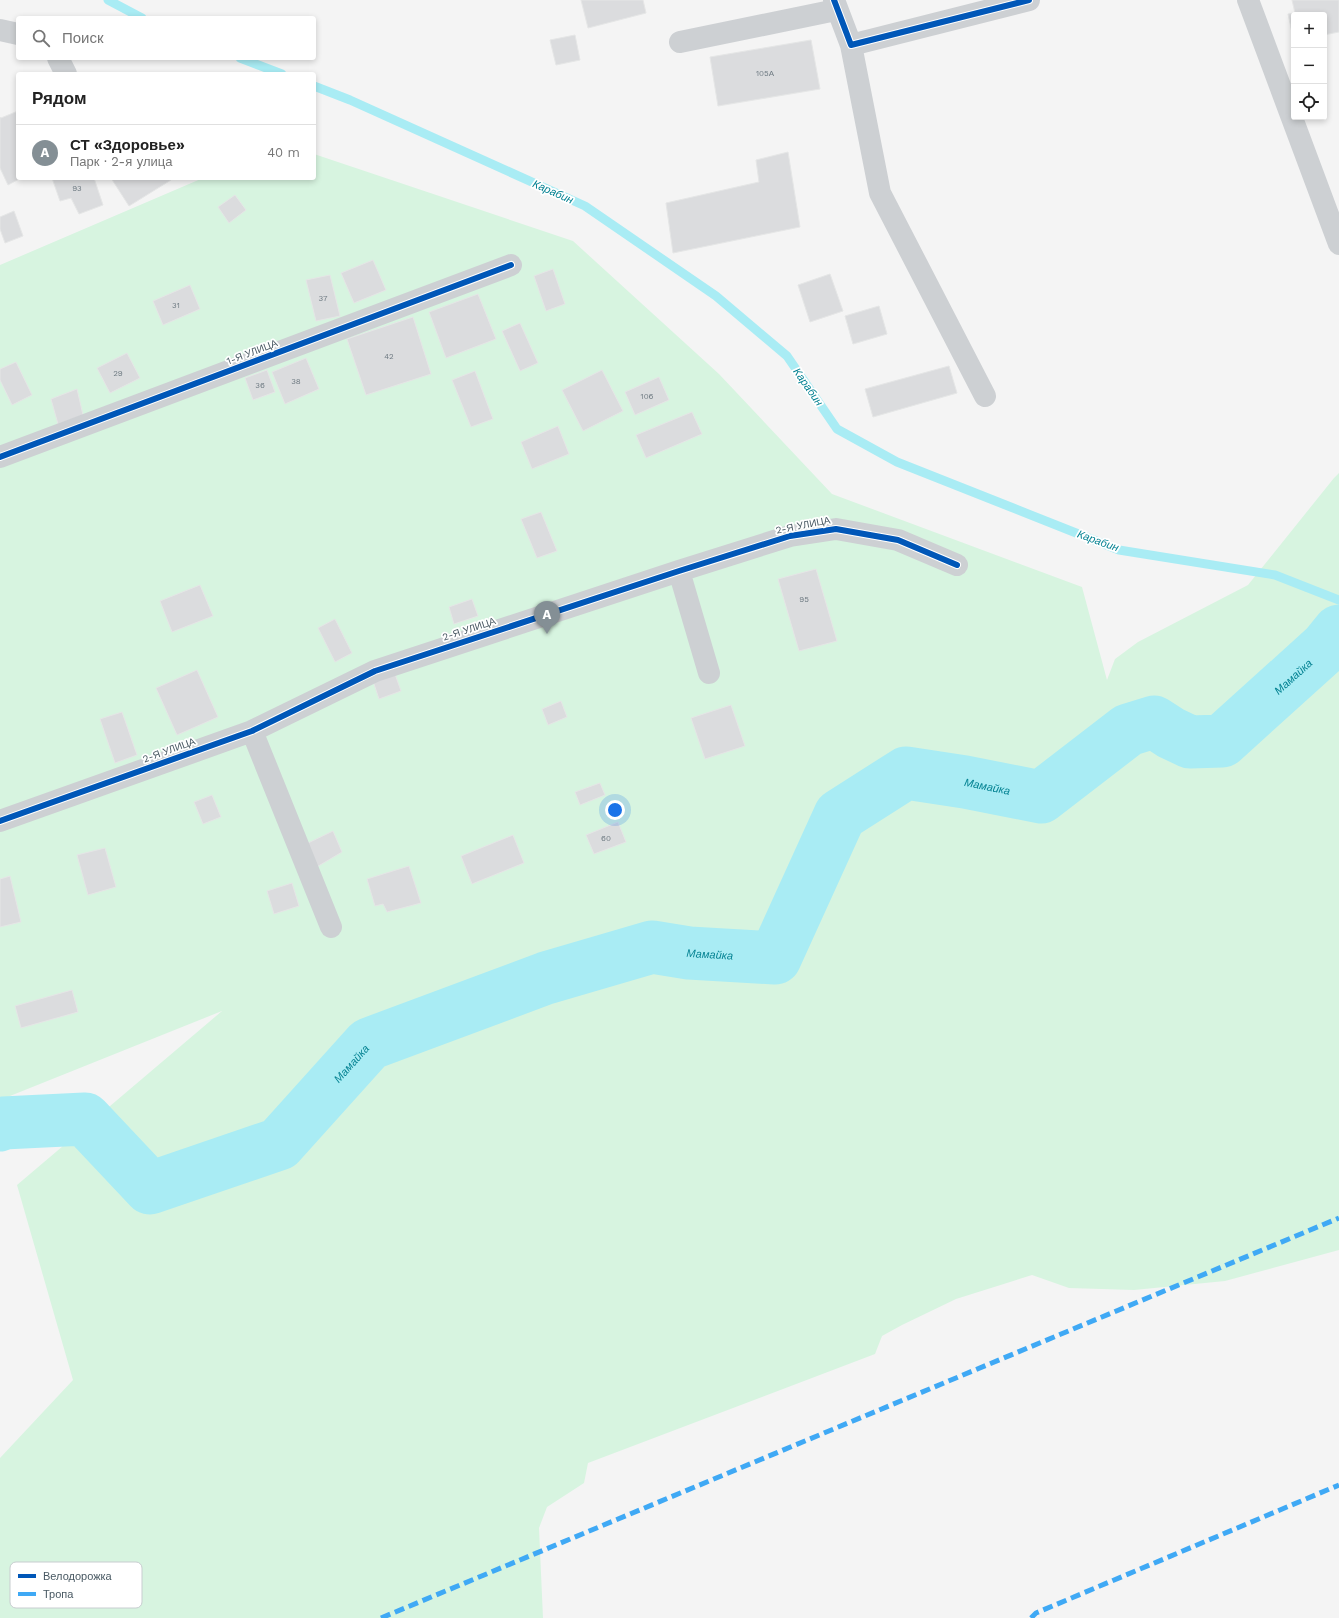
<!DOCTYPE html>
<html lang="ru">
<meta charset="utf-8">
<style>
:root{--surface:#fff;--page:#f2f2f2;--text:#222;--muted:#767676;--line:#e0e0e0;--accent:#848f95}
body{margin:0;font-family:"Work Sans",sans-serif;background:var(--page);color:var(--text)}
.controls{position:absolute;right:12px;top:12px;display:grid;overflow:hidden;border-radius:4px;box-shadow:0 2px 6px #0003}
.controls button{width:36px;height:36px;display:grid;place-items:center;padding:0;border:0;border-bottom:1px solid var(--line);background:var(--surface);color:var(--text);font:20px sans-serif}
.you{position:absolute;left:615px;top:810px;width:14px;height:14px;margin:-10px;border:3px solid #fff;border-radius:50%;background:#1a73e8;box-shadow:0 0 0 6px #1a73e833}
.badge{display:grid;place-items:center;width:26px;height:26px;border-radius:50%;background:var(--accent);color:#fff;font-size:13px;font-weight:700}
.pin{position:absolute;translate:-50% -33px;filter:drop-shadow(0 1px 2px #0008)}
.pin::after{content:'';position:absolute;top:21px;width:14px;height:12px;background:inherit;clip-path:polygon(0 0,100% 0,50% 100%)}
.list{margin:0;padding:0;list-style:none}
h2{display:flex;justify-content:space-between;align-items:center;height:52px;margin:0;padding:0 16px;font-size:17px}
h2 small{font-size:13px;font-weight:400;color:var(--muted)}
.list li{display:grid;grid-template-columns:26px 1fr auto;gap:12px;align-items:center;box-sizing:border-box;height:56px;padding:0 16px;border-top:1px solid var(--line)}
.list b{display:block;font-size:15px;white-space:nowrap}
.list p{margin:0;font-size:13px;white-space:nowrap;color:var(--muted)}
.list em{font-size:13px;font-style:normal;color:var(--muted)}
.icon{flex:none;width:22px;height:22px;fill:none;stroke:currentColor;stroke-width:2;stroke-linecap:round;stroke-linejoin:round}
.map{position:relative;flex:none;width:1339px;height:1618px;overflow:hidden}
.search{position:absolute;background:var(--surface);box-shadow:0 2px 6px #0003;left:16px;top:16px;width:300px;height:44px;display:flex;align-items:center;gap:10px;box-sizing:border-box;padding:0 14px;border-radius:4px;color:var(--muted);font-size:15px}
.panel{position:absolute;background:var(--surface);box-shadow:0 2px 6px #0003;left:16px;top:72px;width:300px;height:108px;border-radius:4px}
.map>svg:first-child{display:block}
</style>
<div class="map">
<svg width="1339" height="1618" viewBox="0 0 1339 1618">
<rect width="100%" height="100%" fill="#f4f4f4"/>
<path fill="#d7f4e0" d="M 314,154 L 573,241 L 719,374 L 832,494 L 1082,587 L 1107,680 L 1115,659 L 1138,642 L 1248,585 L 1334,478 L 1339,473 L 1339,1250 L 1225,1281 L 1134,1290 L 1069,1288 L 1032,1275 L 956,1299 L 902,1325 L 882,1336 L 875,1354 L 588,1463 L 584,1483 L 547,1507 L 539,1528 L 543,1618 L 0,1618 L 0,1458 L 73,1380 L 17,1185 L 222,1011 L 0,1100 L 0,265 L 203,178 L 314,178 Z"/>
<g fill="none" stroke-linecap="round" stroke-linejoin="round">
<path stroke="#a9ecf4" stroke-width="9" d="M 108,0 L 142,18
M 240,58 L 282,74
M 314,86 L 350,100 L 585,206 L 716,296 L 787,356 L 837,429 L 897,462 L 1119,550 L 1275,575 L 1339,600"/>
<path stroke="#a9ecf4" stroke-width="53" id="s1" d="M 0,1125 L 3,1123 L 85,1119 L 150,1188 L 279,1144 L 369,1044 L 546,978 L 652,947 L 689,953 L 775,958 L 840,815 L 906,773 L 965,782 L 1041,797 L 1128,730 L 1154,722 L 1171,733 L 1190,742 L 1222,741 L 1326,647 L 1339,631"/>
</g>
<path fill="#dbdcde" stroke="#e5e6e6" d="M 581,0 L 643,0 L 646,13 L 588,28 Z
M 1292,0 L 1339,0 L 1339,32 L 1324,35 L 1324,15 L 1294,15 L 1294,42 L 1288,14 L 1295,13 Z
M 575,35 L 580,60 L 556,65 L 550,40 Z
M 811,40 L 820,89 L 718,106 L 710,57 Z
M 18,111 L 18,178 L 21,178 L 8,185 L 0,168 L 0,117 L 1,118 Z
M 788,152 L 800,227 L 673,253 L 666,203 L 759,182 L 756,160 Z
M 52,178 L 94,178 L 103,205 L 79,214 L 71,198 L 60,201 Z
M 111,178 L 169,178 L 171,180 L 129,206 Z
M 235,195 L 246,210 L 229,223 L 218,207 Z
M 14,211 L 23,236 L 5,243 L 0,229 L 0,217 Z
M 373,260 L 386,290 L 354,303 L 341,273 Z
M 553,269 L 565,304 L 546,311 L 534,276 Z
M 830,274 L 843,311 L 810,322 L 798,285 Z
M 330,275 L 340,316 L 316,321 L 306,280 Z
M 190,285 L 200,309 L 163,325 L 153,301 Z
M 478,294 L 496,339 L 446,358 L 429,312 Z
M 879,306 L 887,334 L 853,344 L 845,316 Z
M 413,317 L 431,374 L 366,395 L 347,339 Z
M 520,323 L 538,363 L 520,371 L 502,331 Z
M 127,353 L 140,378 L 110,393 L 97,368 Z
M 306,358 L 319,389 L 285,404 L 272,372 Z
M 16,362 L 32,395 L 12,405 L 0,380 L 0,369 Z
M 949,366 L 957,393 L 873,417 L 865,389 Z
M 267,370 L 275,392 L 253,400 L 245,378 Z
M 602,370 L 623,411 L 583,431 L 562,390 Z
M 475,371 L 493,419 L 471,427 L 452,380 Z
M 659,377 L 669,400 L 635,415 L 625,392 Z
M 77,389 L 83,415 L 58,424 L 51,399 Z
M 692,412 L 702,434 L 646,458 L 636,435 Z
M 558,426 L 569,454 L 532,469 L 521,442 Z
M 541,512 L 557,551 L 537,558 L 521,519 Z
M 816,569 L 837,641 L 799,651 L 778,579 Z
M 200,585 L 213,616 L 172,632 L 160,601 Z
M 472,599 L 478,616 L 454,624 L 449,607 Z
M 335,619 L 352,653 L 335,662 L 318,628 Z
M 197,670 L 218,717 L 177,735 L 156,688 Z
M 395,674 L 401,691 L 379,699 L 373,681 Z
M 561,701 L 567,717 L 548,725 L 542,709 Z
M 731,705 L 745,746 L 705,759 L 691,718 Z
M 122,712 L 137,755 L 115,763 L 100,719 Z
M 600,783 L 605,795 L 580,805 L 575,792 Z
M 212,795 L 221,817 L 203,824 L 194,802 Z
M 618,822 L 626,842 L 594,854 L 586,835 Z
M 333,831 L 342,852 L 315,868 L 306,844 Z
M 513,835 L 524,863 L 472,884 L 461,856 Z
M 105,848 L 116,887 L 88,895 L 77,855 Z
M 409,866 L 421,903 L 387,912 L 383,904 L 375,906 L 367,879 Z
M 10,876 L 21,922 L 0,927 L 0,879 Z
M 292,883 L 299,906 L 274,914 L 267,891 Z
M 72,990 L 78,1012 L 21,1028 L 15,1006 Z"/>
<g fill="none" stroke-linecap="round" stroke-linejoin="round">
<path stroke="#cdd0d3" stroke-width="22" d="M 834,0 L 851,45 L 1029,0
M 1248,0 L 1339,244
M 0,30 L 18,34
M 680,42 L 836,10
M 851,45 L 880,193 L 985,396
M 58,58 L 66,74
M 0,457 L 511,265
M 679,571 L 709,673
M 252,731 L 331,927
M 0,821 L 252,731 L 375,671 L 679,571 L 790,536 L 836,529 L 898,540 L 957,565"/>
<path stroke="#3fa9f5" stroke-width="5" stroke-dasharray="10 5" stroke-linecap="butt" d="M 381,1618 L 1339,1218
M 1031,1618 L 1036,1613 L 1339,1485"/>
<g stroke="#fff" stroke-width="8">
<path id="cycleway" d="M 834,0 L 851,45 L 1029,0
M 0,457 L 511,265
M 0,821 L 252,731 L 375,671 L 679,571 L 790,536 L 836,529 L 898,540 L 957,565"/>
</g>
<use href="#cycleway" stroke="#0057b8" stroke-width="6"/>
</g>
<g text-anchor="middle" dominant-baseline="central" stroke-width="3.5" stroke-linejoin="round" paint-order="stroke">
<g font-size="8" fill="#6e7a82">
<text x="765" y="73">105А</text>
<text x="77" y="188">93</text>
<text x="323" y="298">37</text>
<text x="176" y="305">31</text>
<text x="389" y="356">42</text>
<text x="118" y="373">29</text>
<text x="296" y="381">38</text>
<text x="260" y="385">36</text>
<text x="647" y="396">106</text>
<text x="804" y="599">95</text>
<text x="606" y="838">60</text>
</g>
<g font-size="10" fill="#485862" stroke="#fff">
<text transform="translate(252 352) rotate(-21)">1-Я УЛИЦА</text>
<text transform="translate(803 525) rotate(-11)">2-Я УЛИЦА</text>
<text transform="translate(469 629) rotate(-18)">2-Я УЛИЦА</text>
<text transform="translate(169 750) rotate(-20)">2-Я УЛИЦА</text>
</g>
<g font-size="11" font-style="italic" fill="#048292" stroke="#fff">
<text transform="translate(553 192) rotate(24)">Карабин</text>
<text transform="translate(808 387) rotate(55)">Карабин</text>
<text transform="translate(1098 541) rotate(20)">Карабин</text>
<text stroke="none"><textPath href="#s1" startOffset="1553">Мамайка</textPath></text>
<text stroke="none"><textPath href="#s1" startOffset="1192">Мамайка</textPath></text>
<text stroke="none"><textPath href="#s1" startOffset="809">Мамайка</textPath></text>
<text stroke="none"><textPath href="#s1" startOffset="425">Мамайка</textPath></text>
</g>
</g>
<rect x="10" y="1562" width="132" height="46" rx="6" fill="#fff" stroke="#c8cdd0" stroke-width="1"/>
<rect x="18" y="1574" width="18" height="4" fill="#0057b8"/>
<rect x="18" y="1592" width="18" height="4" fill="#3fa9f5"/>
<g font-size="11" fill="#485862">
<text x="43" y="1580">Велодорожка</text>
<text x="43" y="1598">Тропа</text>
</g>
</svg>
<div class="controls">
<button>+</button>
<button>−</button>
<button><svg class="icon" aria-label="locate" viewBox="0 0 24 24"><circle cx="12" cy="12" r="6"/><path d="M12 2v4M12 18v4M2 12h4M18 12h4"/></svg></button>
</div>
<div class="you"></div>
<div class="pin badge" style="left:547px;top:634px">A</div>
<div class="search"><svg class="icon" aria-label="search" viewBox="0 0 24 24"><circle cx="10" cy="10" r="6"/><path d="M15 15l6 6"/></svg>Поиск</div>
<section class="panel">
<h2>Рядом<small></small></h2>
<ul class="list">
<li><span class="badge">A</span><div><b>СТ «Здоровье»</b><p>Парк · 2-я улица</p></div><em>40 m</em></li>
</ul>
</section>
</div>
